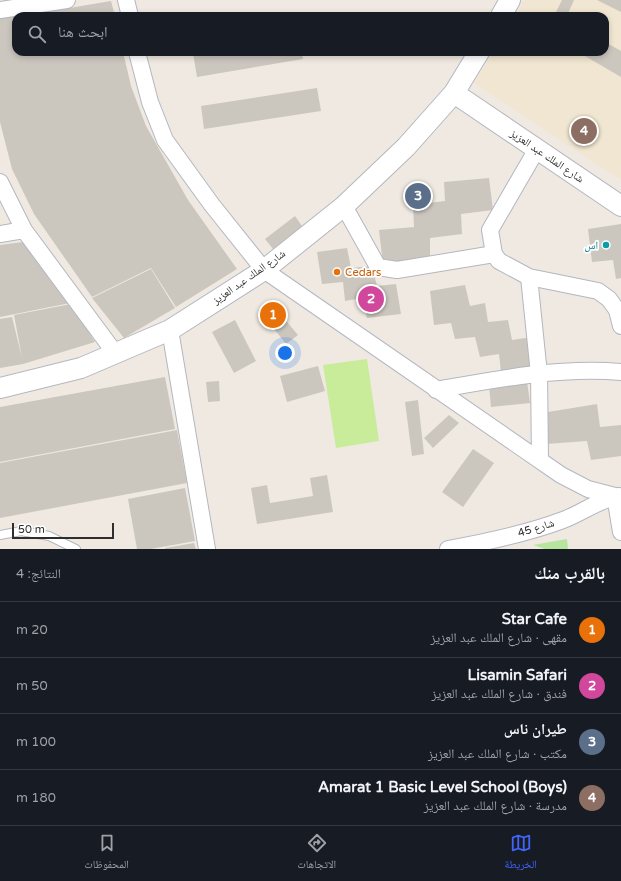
<!DOCTYPE html>
<html lang="ar">
<meta charset="utf-8">
<style>
:root{--surface:#171b24;--page:#20242c;--text:#f1f3f6;--muted:#9ea1a6;--line:#363941;--accent:#4264fb}
body{margin:0;font-family:"Varela Round","Noto Naskh Arabic",sans-serif;background:var(--page);color:var(--text);direction:rtl}
.scale{position:absolute;left:12px;bottom:10px;width:102px;box-sizing:border-box;padding-left:4px;border:2px solid #2e2e2e;border-top:0;font-size:11px;line-height:14px;white-space:nowrap;color:#2e2e2e;-webkit-text-stroke:3px #fff;paint-order:stroke}
.you{position:absolute;left:285px;top:353px;width:14px;height:14px;margin:-10px;border:3px solid #fff;border-radius:50%;background:#1a73e8;box-shadow:0 0 0 6px #1a73e833}
.badge{display:grid;place-items:center;width:26px;height:26px;border-radius:50%;background:var(--accent);color:#fff;font-size:13px;font-weight:700}
.pin{position:absolute;translate:-50% -50%;border:2px solid #fff;box-shadow:0 1px 4px #0006}
.list{margin:0;padding:0;list-style:none}
h2{display:flex;justify-content:space-between;align-items:center;height:52px;margin:0;padding:0 16px;font-size:17px}
h2 small{font-size:13px;font-weight:400;color:var(--muted)}
.list li{display:grid;grid-template-columns:26px 1fr auto;gap:12px;align-items:center;box-sizing:border-box;height:56px;padding:0 16px;border-top:1px solid var(--line)}
.list b{display:block;font-size:15px;white-space:nowrap}
.list p{margin:0;font-size:13px;white-space:nowrap;color:var(--muted)}
.list em{font-size:13px;font-style:normal;color:var(--muted)}
.icon{flex:none;width:22px;height:22px;fill:none;stroke:currentColor;stroke-width:2;stroke-linecap:round;stroke-linejoin:round}
.map{position:relative;flex:none;width:621px;height:549px;overflow:hidden;direction:ltr}
.search{position:absolute;background:var(--surface);box-shadow:0 2px 6px #0003;left:12px;right:12px;top:12px;height:44px;display:flex;align-items:center;gap:10px;box-sizing:border-box;padding:0 14px;border-radius:12px;color:var(--muted);font-size:15px}
.sheet{height:276px;background:var(--surface)}
nav{display:flex;justify-content:space-around;align-items:center;box-sizing:border-box;height:56px;border-top:1px solid var(--line);background:var(--surface);font-size:11px;color:var(--muted)}
nav a{display:grid;justify-items:center;gap:2px}
nav .on{color:var(--accent)}
.map>svg:first-child{display:block}
</style>
<div class="map">
<svg width="621" height="549" viewBox="0 0 621 549">
<rect width="100%" height="100%" fill="#efe9e1"/>
<path fill="#f0e6d1" d="M 525,0 L 621,0 L 621,180 L 474,83 L 493,52 L 605,52 L 605,16 L 515,16 Z"/>
<path fill="#b6e59e" d="M 567,539 L 568,549 L 545,549 L 533,545 Z"/>
<path fill="#c9ec9a" d="M 367,359 L 379,441 L 336,448 L 323,365 Z"/>
<path fill="#cbc7bf" d="M 562,0 L 574,0 L 567,16 L 554,16 Z
M 597,0 L 621,0 L 621,12 Z
M 111,1 L 115,16 L 46,16 L 45,12 Z
M 44,12 L 45,16 L 23,16 L 23,15 Z
M 16,16 L 16,52 L 53,52 L 54,58 L 53,52 L 123,52 L 131,86 L 146,126 L 188,200 L 237,269 L 176,307 L 151,268 L 92,297 L 34,214 L 12,169 L 0,122 L 0,18 Z
M 605,42 L 621,51 L 621,77 L 578,52 L 605,52 Z
M 198,52 L 302,52 L 303,59 L 197,77 L 193,53 Z
M 317,88 L 321,111 L 204,129 L 201,106 Z
M 489,178 L 493,210 L 461,214 L 462,234 L 430,238 L 430,258 L 383,264 L 379,230 L 414,227 L 413,205 L 445,201 L 444,182 Z
M 295,216 L 302,226 L 273,249 L 265,239 Z
M 621,224 L 621,278 L 616,279 L 613,260 L 592,262 L 588,229 Z
M 23,242 L 70,303 L 0,317 L 0,245 Z
M 347,248 L 351,268 L 372,266 L 377,286 L 396,284 L 401,314 L 367,318 L 362,298 L 345,301 L 343,282 L 322,284 L 317,252 Z
M 151,269 L 175,308 L 124,338 L 92,298 Z
M 465,285 L 470,306 L 485,303 L 488,322 L 508,320 L 512,340 L 532,337 L 536,368 L 501,372 L 499,354 L 480,357 L 475,337 L 455,339 L 451,323 L 434,325 L 430,291 Z
M 71,304 L 95,342 L 23,364 L 0,368 L 0,319 L 12,317 L 22,358 L 14,315 Z
M 282,316 L 298,335 L 286,344 L 271,325 Z
M 235,320 L 256,361 L 234,373 L 212,332 Z
M 318,366 L 325,391 L 287,402 L 280,376 Z
M 165,377 L 175,429 L 0,462 L 0,407 Z
M 219,381 L 220,401 L 208,402 L 206,382 Z
M 527,381 L 530,403 L 491,407 L 489,385 Z
M 418,400 L 424,454 L 412,456 L 405,402 Z
M 597,404 L 600,427 L 621,425 L 621,456 L 591,460 L 587,441 L 546,444 L 542,413 Z
M 449,415 L 459,423 L 433,448 L 424,438 Z
M 177,430 L 187,483 L 0,518 L 0,463 Z
M 473,449 L 494,463 L 463,507 L 442,492 Z
M 327,475 L 333,512 L 257,524 L 251,488 L 267,485 L 270,503 L 313,496 L 310,478 Z
M 185,488 L 195,541 L 151,549 L 137,549 L 128,499 Z
M 194,543 L 196,549 L 165,549 L 165,548 Z"/>
<g fill="none" stroke-linecap="round" stroke-linejoin="round">
<g stroke="#b4b7c1" stroke-width="10">
<path id="service" d="M 0,535 L 21,531 L 49,536 L 76,549"/>
</g>
<g stroke="#b4b7c1" stroke-width="18">
<path id="minor" d="M 126,0 L 130,16
M 0,10 L 67,0
M 137,52 L 150,102 L 165,140 L 212,205 L 264,270 L 561,475 L 588,489 L 615,496 L 621,532
M 537,149 L 490,230 L 494,254 L 499,261 L 529,277 L 598,291 L 609,299 L 617,310 L 621,326
M 0,182 L 24,230 L 115,353
M 344,206 L 378,267 L 397,270 L 494,254
M 0,234 L 24,230
M 529,277 L 539,374 L 540,460
M 170,330 L 207,549
M 436,390 C 497,379 559,367 621,372
M 448,549 C 487,542 526,534 563,520 C 580,514 602,498 619,496"/>
</g>
<g stroke="#b4b7c1" stroke-width="22">
<path id="tertiary" d="M 501,16 L 510,0
M 454,93 L 621,206
M 0,388 L 81,368 L 170,330 L 264,270 L 344,206 L 406,147 L 454,93 L 479,52"/>
</g>
<use href="#service" stroke="#fff" stroke-width="8"/>
<use href="#minor" stroke="#fff" stroke-width="16"/>
<use href="#tertiary" stroke="#fff" stroke-width="20"/>
</g>
<circle fill="#0f9aa8" stroke="#fff" stroke-width="1.5" cx="606" cy="245" r="4"/>
<circle fill="#e8710a" stroke="#fff" stroke-width="1.5" cx="337" cy="272" r="4"/>
<g text-anchor="middle" dominant-baseline="central" stroke-width="3.5" stroke-linejoin="round" paint-order="stroke">
<g font-size="11" fill="#2e2e2e" stroke="#fff">
<text transform="translate(547 156) rotate(34)">شارع الملك عبد العزيز</text>
<text transform="translate(249 277) rotate(-35)">شارع الملك عبد العزيز</text>
<text transform="translate(536 528) rotate(-17)">شارع 45</text>
</g>
<g font-size="11" fill="#0d838f" stroke="#fff" text-anchor="end">
<text x="598" y="245">اس</text>
</g>
<g font-size="11" fill="#c56008" stroke="#fff" text-anchor="start">
<text x="345" y="272">Cedars</text>
</g>
</g>
</svg>
<div class="scale">50 m</div>
<div class="you"></div>
<div class="pin badge" style="left:273px;top:315px;background:#e8710a">1</div>
<div class="pin badge" style="left:371px;top:299px;background:#d1479c">2</div>
<div class="pin badge" style="left:418px;top:196px;background:#5c6f8a">3</div>
<div class="pin badge" style="left:584px;top:131px;background:#8d6e63">4</div>
<div class="search"><svg class="icon" aria-label="search" viewBox="0 0 24 24"><circle cx="10" cy="10" r="6"/><path d="M15 15l6 6"/></svg>ابحث هنا</div>
</div>
<section class="sheet">
<h2>بالقرب منك<small>النتائج: 4</small></h2>
<ul class="list">
<li><span class="badge" style="background:#e8710a">1</span><div><b>Star Cafe</b><p>مقهى · شارع الملك عبد العزيز</p></div><em>20 m</em></li>
<li><span class="badge" style="background:#d1479c">2</span><div><b>Lisamin Safari</b><p>فندق · شارع الملك عبد العزيز</p></div><em>50 m</em></li>
<li><span class="badge" style="background:#5c6f8a">3</span><div><b>طيران ناس</b><p>مكتب · شارع الملك عبد العزيز</p></div><em>100 m</em></li>
<li><span class="badge" style="background:#8d6e63">4</span><div><b>Amarat 1 Basic Level School (Boys)</b><p>مدرسة · شارع الملك عبد العزيز</p></div><em>180 m</em></li>
</ul>
</section>
<nav>
<a class="on"><svg class="icon" aria-label="map" viewBox="0 0 24 24"><path d="M3 6l6-2 6 2 6-2v14l-6 2-6-2-6 2zM9 4v14M15 6v14"/></svg>الخريطة</a>
<a><svg class="icon" aria-label="directions" viewBox="0 0 24 24"><path d="M12 3l9 9-9 9-9-9zM9 14v-3h6M13 9l2 2-2 2"/></svg>الاتجاهات</a>
<a><svg class="icon" aria-label="saved" viewBox="0 0 24 24"><path d="M7 4h10v16l-5-4-5 4z"/></svg>المحفوظات</a>
</nav>
